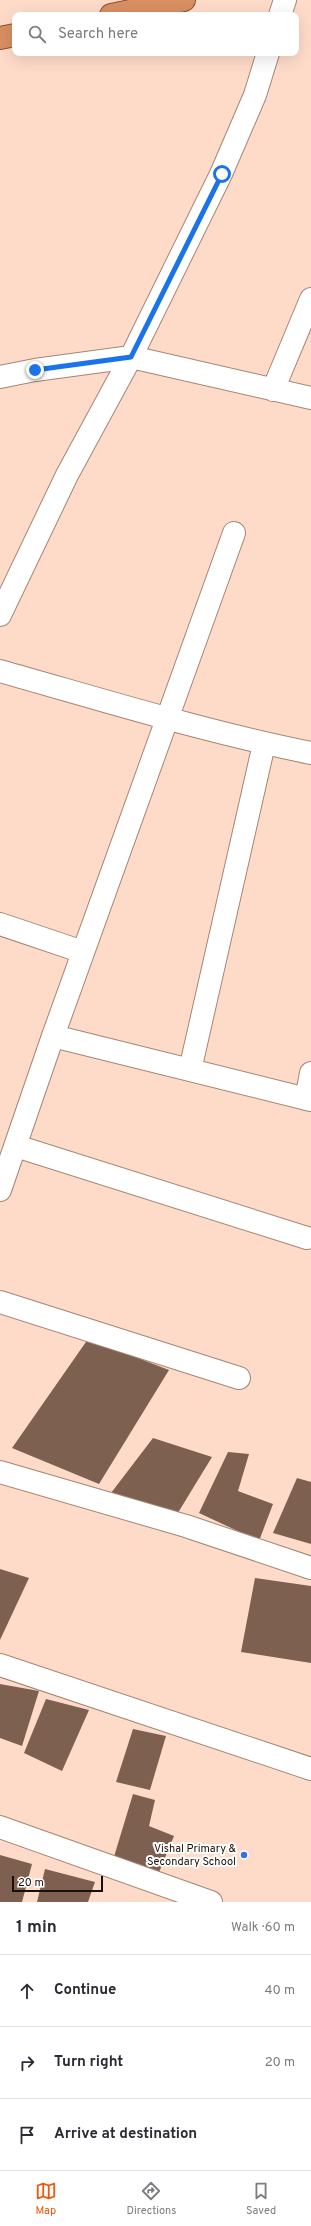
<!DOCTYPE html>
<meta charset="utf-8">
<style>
:root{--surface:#fff;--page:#f7f7f7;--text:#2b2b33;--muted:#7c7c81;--line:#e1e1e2;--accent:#ea580c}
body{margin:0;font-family:Overpass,sans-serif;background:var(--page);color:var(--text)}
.scale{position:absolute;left:12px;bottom:10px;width:91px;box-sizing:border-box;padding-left:4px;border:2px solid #1a0f08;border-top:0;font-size:11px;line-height:14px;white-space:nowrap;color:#1a0f08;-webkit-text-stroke:3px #fff;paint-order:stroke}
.stop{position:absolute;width:12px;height:12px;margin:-9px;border:3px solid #1a73e8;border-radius:50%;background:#fff}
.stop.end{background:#1a73e8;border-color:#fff;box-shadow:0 1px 4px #0008}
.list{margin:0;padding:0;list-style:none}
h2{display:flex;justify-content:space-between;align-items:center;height:52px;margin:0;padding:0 16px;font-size:17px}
h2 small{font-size:13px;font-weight:400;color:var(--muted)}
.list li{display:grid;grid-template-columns:26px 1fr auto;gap:12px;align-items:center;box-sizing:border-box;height:72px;padding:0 16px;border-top:1px solid var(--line)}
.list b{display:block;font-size:15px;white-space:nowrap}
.list em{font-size:13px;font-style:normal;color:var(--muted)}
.icon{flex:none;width:22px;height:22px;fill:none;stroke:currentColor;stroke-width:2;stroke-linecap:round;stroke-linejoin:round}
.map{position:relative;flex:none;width:311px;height:1902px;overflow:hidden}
.search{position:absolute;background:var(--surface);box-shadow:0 4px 16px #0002;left:12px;right:12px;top:12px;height:44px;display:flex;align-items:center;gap:10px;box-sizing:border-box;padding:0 14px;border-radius:8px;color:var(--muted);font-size:15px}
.sheet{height:268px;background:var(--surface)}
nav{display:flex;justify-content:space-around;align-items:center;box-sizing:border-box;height:56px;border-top:1px solid var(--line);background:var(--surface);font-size:11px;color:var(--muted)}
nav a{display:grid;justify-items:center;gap:2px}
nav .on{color:var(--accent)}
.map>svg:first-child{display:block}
</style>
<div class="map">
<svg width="311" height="1902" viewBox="0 0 311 1902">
<rect width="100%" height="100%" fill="#fedbc9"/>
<path fill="#7e6050" d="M 88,1339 L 169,1370 L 99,1484 L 12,1448 Z
M 153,1438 L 212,1457 L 176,1516 L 111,1493 Z
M 228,1452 L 249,1454 L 238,1491 L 273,1504 L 259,1541 L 199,1513 Z
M 297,1478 L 311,1482 L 311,1544 L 273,1533 Z
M 0,1569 L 29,1578 L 0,1640 Z
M 255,1578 L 311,1586 L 311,1663 L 241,1652 Z
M 0,1684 L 39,1691 L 22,1746 L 0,1738 Z
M 46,1699 L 89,1710 L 62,1771 L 24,1753 Z
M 133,1729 L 166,1736 L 150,1790 L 116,1782 Z
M 133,1794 L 155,1800 L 149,1826 L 174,1836 L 157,1877 L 113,1860 Z
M 0,1855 L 32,1864 L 22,1902 L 0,1902 Z
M 45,1869 L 95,1882 L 88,1902 L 37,1902 Z"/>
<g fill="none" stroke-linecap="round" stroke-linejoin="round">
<g stroke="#a58574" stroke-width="24">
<path id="minor" d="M 280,15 L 285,0
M 0,377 L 35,370 L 131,357 L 311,398
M 273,390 L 311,299
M 0,615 L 67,475 L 131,357 L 221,174 L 255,95 L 268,53
M 0,671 C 103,700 206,732 311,753
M 0,924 L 83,952
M 53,1036 L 311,1100
M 190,1070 L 264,744
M 306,1099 L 311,1073
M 16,1146 L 307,1238
M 0,1190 L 53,1036 L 234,533
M 0,1302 L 239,1378
M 0,1472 L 186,1526 L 311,1568
M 0,1665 L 311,1769
M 0,1827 L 211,1902"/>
</g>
<g stroke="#905029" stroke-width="24">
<path id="trunk" d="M 111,15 L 184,0
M 0,38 L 15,35"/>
</g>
<use href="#minor" stroke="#fff" stroke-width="22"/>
<use href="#trunk" stroke="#d88f62" stroke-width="22"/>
</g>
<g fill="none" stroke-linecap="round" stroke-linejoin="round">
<path stroke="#1a73e8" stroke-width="5" d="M 35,370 L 131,357 L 222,174"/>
</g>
<circle fill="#3074e2" stroke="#fff" stroke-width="1.5" cx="244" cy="1855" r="4"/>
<g text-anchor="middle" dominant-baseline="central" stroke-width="4" stroke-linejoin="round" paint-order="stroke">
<g font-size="11" fill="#1a0f08" stroke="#fff" text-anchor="end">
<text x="236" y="1849">Vishal Primary &amp;<tspan x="236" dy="13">Secondary School</tspan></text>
</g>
</g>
</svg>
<div class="scale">20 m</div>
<div class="stop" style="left:222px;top:174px"></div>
<div class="stop end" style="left:35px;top:370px"></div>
<div class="search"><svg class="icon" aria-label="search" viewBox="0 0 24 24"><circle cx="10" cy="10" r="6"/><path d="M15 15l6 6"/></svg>Search here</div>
</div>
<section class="sheet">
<h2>1 min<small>Walk · 60 m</small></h2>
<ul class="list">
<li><svg class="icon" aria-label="ahead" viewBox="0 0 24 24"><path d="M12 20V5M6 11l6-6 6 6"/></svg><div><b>Continue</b></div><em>40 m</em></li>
<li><svg class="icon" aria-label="right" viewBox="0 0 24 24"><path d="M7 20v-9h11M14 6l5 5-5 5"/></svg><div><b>Turn right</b></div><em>20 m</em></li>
<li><svg class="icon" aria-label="arrive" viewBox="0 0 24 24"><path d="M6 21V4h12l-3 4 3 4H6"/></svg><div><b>Arrive at destination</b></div></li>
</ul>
</section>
<nav>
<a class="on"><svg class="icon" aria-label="map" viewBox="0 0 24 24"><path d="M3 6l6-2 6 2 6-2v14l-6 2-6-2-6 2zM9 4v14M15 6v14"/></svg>Map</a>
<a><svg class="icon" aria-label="directions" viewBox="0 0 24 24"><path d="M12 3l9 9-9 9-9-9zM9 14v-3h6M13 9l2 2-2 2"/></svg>Directions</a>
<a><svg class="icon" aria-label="saved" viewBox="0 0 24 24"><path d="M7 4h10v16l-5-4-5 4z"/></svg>Saved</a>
</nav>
